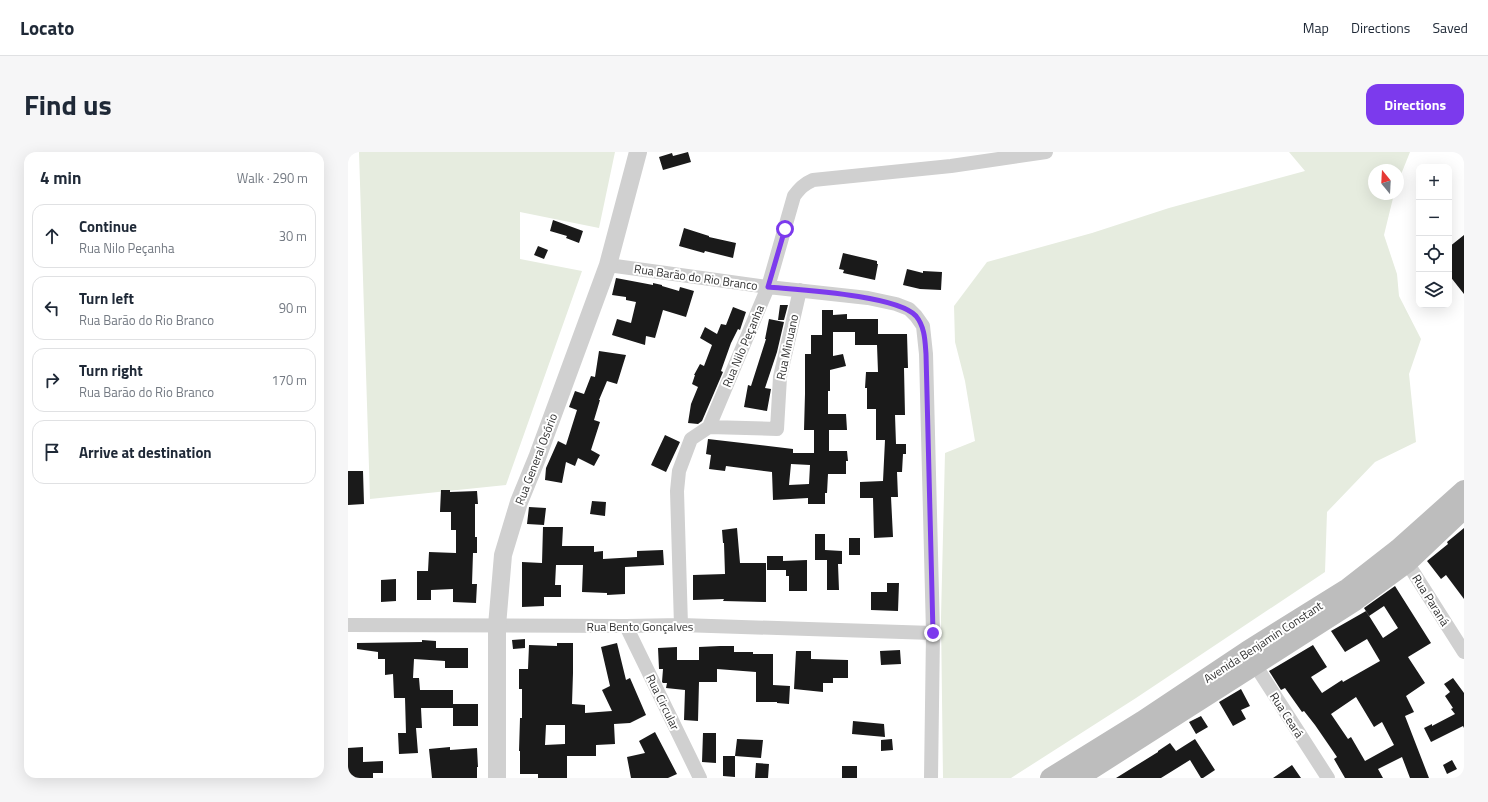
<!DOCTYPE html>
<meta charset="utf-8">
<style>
:root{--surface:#fff;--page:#f6f6f7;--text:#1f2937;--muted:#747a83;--line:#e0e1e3;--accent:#7c3aed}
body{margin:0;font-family:"Titillium Web",sans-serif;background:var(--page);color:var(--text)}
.controls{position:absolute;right:12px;top:12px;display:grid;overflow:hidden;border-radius:8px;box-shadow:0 4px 16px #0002}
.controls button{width:36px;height:36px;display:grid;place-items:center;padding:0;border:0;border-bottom:1px solid var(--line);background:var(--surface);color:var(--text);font:20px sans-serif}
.compass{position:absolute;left:1020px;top:12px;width:36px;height:36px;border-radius:50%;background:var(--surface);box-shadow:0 4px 16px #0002;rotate:342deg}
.stop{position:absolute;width:12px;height:12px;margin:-9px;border:3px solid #7c3aed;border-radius:50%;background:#fff}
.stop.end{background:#7c3aed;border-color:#fff;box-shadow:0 1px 4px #0008}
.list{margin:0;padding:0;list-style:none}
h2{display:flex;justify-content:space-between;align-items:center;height:52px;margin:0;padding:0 16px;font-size:17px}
h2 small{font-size:13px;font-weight:400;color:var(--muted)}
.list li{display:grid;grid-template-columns:26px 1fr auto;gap:12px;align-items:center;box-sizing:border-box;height:64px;margin:0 8px 8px;padding:0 8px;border:1px solid var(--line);border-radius:12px}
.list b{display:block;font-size:15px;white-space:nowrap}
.list p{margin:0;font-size:13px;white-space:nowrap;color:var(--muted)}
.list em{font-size:13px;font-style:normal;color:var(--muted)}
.icon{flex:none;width:22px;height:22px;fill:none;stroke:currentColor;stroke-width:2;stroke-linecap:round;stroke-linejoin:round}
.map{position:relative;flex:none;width:1116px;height:626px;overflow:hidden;border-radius:12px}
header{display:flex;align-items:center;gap:24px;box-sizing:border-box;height:56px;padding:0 20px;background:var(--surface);border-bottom:1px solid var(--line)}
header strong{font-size:19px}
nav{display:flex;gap:22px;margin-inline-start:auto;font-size:14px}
.intro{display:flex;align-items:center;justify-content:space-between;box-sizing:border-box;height:96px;padding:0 24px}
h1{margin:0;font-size:28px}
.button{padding:10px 18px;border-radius:12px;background:var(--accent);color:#fff;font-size:14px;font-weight:700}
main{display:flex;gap:24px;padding:0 24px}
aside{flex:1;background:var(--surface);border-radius:12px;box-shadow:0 4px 16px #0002}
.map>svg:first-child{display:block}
</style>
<header>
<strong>Locato</strong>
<nav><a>Map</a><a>Directions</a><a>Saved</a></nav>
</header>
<div class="intro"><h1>Find us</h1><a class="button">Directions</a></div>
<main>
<aside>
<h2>4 min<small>Walk · 290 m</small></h2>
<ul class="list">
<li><svg class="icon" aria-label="ahead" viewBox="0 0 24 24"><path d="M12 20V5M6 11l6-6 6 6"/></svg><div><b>Continue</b><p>Rua Nilo Peçanha</p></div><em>30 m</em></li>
<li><svg class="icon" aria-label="left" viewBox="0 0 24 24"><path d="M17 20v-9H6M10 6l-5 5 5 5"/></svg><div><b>Turn left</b><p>Rua Barão do Rio Branco</p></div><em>90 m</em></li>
<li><svg class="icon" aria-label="right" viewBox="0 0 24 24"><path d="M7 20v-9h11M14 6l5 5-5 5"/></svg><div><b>Turn right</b><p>Rua Barão do Rio Branco</p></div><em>170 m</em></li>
<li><svg class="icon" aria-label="arrive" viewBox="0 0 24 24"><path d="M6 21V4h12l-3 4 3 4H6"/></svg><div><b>Arrive at destination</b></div></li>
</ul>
</aside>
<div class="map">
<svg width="1116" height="626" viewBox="0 0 1116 626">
<rect width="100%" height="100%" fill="#fff"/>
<path fill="#e6ecdf" d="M 11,0 L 267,0 L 251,76 L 172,60 L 172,107 L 234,119 L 158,333 L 22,347 Z
M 941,0 L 1062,0 L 1050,30 L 1050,18 L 1026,18 L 1026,42 L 1046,42 L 1036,83 L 1049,122 L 1051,144 L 1073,187 L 1061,222 L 1068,290 L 1027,310 L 979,360 L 977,420 L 788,546 L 663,626 L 595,626 L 593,466 L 597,301 L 627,289 L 617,229 L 607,190 L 606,154 L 639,110 L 744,81 L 821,56 L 957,19 Z"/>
<path fill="#1a1a1a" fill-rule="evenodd" d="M 340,0 L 343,10 L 315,18 L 311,5 L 324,1 L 325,4 Z
M 205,68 L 235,79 L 231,91 L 218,86 L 219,84 L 202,79 Z
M 336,76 L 361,84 L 361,85 L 388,91 L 385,106 L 357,99 L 356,101 L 331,94 Z
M 1116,83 L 1116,142 L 1101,123 L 1101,95 Z
M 190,94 L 200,98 L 196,107 L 186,103 Z
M 495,101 L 529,109 L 529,112 L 530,112 L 527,128 L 495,121 L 496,118 L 491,117 Z
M 559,117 L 575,121 L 575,119 L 594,120 L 593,138 L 572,137 L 555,133 Z
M 268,126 L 305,133 L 305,131 L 314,133 L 314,134 L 331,139 L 332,135 L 346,139 L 338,165 L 315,158 L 307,186 L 298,184 L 297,193 L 264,183 L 269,167 L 283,171 L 288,150 L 278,148 L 278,145 L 264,143 Z
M 432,153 L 440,153 L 436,168 L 430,168 Z
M 385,155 L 398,160 L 392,178 L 390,177 L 383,191 L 373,219 L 375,220 L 354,269 L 350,272 L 340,271 L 343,252 L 350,235 L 344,232 L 347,223 L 346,223 L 352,212 L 356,214 L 364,193 L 352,186 L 357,175 L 369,182 L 373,172 L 378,173 Z
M 474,158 L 485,158 L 485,163 L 499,162 L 499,167 L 530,167 L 530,182 L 559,182 L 560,216 L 556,216 L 557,263 L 547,263 L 548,292 L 558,292 L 558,302 L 555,302 L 554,320 L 549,320 L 550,345 L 543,345 L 545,385 L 526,386 L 525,346 L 512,346 L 512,330 L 535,329 L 537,288 L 528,288 L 528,257 L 519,257 L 519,236 L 517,236 L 518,220 L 530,220 L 529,193 L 507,193 L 507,180 L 485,180 L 485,204 L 495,202 L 498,214 L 482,218 L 482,239 L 480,239 L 480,262 L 498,262 L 499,278 L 481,278 L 481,299 L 499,299 L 500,309 L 498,309 L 498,322 L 480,322 L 479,341 L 477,341 L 477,352 L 460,352 L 460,346 L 425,348 L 424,320 L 378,314 L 377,319 L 361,317 L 363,303 L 358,302 L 360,287 L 445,297 L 445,301 L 466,301 L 466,278 L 456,278 L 457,242 L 457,202 L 463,202 L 463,183 L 474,183 ZM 443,312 L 462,313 L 461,332 L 441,333 Z
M 421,167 L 436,170 L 429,200 L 417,236 L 423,237 L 419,259 L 396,255 L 400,233 L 403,234 L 418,187 L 417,187 Z
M 251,199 L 278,203 L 269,232 L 259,229 L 251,248 L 252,248 L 246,268 L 252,270 L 243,298 L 252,303 L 246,314 L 230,306 L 227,314 L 218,310 L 214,331 L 197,328 L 198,316 L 210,289 L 218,293 L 229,258 L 221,255 L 227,239 L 236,242 L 243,224 L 247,225 Z
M 317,283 L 332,290 L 318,320 L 303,313 Z
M 0,319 L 15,319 L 16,352 L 0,353 Z
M 93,338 L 102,338 L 102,340 L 129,339 L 130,352 L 127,352 L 127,385 L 129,385 L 129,401 L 125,401 L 124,432 L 129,432 L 128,451 L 105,450 L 105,437 L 83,438 L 83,448 L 69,448 L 69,419 L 80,419 L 81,400 L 108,401 L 108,378 L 103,378 L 103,360 L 92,360 Z
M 244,349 L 258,350 L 257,364 L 242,362 Z
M 181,355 L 198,356 L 196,373 L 179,372 Z
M 195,375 L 215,375 L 214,394 L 246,394 L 246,400 L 255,399 L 255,407 L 289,405 L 289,399 L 315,398 L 316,413 L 277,415 L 277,442 L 259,443 L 259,441 L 234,440 L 235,413 L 208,413 L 207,433 L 213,433 L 213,445 L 196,445 L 196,454 L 174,455 L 174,410 L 194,411 Z
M 389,376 L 392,411 L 418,411 L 418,450 L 375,449 L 376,447 L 345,448 L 345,423 L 377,422 L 376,391 L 375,391 L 374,378 Z
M 1116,376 L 1116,447 L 1098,423 L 1093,427 L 1079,409 L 1100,392 L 1099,390 Z
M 467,382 L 477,382 L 477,398 L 494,399 L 494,412 L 490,412 L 491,438 L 479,438 L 479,408 L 467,408 Z
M 501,386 L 512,386 L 512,403 L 501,403 Z
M 419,404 L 435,404 L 435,409 L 459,408 L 459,439 L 441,439 L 441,424 L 438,424 L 438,418 L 419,418 Z
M 48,427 L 48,449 L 33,450 L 33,428 Z
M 539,431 L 551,431 L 550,459 L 523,458 L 523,440 L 539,440 Z
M 1047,434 L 1083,491 L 1060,505 L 1077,531 L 1058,544 L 1066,560 L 1057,564 L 1081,626 L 1062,626 L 1054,605 L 1030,617 L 1035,626 L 997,626 L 986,607 L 989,605 L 967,573 L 956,559 L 954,560 L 937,536 L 933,538 L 921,519 L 965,493 L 979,515 L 963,525 L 974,541 L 994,528 L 995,530 L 1032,509 L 1019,487 L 997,500 L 983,479 L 1018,459 L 1035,486 L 1050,476 L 1036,454 L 1021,464 L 1016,456 ZM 1008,545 L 1026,575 L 1034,570 L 1046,593 L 1017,609 L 1003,585 L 1000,587 L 983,562 Z
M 177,487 L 177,496 L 165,497 L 164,488 Z
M 74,488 L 88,489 L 88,496 L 120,496 L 120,516 L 97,516 L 97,509 L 66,507 L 65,526 L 71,526 L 72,538 L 105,538 L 105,556 L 73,556 L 74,576 L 68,576 L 70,601 L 51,602 L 50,581 L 58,581 L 57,546 L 46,546 L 45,522 L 37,523 L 37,507 L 30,507 L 30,500 L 9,497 L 9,491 L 74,490 Z
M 209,491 L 225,491 L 225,521 L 224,552 L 237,553 L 237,561 L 264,559 L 254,538 L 262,534 L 253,495 L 269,491 L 278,528 L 282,526 L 298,563 L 282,571 L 266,572 L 267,592 L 248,593 L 248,604 L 219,604 L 219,626 L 190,626 L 190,622 L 172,622 L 172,599 L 171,599 L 172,566 L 174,566 L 174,537 L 171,537 L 171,517 L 180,517 L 181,493 L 209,494 ZM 198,573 L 217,573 L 217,592 L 197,593 Z
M 372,494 L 386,494 L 386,500 L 405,500 L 405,502 L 425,502 L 425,533 L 442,534 L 441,552 L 429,551 L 429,550 L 408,550 L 408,520 L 369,517 L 369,530 L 351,530 L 350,569 L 336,568 L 337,538 L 318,536 L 319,531 L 315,531 L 314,530 L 315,517 L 311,517 L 310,496 L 329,495 L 329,508 L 351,508 L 351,495 Z
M 552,498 L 553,512 L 533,513 L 532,499 Z
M 448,499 L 463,499 L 463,507 L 500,508 L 500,526 L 485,526 L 485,531 L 475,531 L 475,540 L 446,537 Z
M 1105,526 L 1116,541 L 1116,576 L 1115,574 L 1083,590 L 1076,576 L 1084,572 L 1084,574 L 1107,562 L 1103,557 L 1105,556 L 1097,544 L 1102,540 L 1096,532 Z
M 893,537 L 902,554 L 893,558 L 898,567 L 885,574 L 871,550 Z
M 105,552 L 130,552 L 130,574 L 105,574 Z
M 853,564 L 860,575 L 848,582 L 841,570 Z
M 505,569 L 536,572 L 537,585 L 504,582 Z
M 307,580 L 329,622 L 320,626 L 283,626 L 279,605 L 297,601 L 291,589 Z
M 355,581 L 368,581 L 368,611 L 354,610 Z
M 389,587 L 415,588 L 413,606 L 387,604 Z
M 544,587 L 545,598 L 533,599 L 533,588 Z
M 847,587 L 867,618 L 855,626 L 853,626 L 842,608 L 813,626 L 768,626 L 810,600 L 810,599 L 822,591 L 828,599 Z
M 15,595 L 15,610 L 35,609 L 35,621 L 25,621 L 25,626 L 0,626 L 0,596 Z
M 102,595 L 102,598 L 129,596 L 130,615 L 129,615 L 129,626 L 84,626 L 81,597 Z
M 375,604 L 387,604 L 387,625 L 375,624 Z
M 1104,608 L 1109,617 L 1099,622 L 1095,613 Z
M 408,611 L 421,612 L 420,626 L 407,626 Z
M 944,613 L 953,626 L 925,626 Z
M 494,614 L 509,614 L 509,626 L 494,626 Z"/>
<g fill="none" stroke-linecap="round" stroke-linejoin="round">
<path stroke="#d0d0d0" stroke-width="14" d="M 260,113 L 420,135 L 520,146 L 548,152 L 561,157 L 568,164 L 575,174 L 578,202 L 585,481 L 583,626
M 361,275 L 429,277 L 432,225 L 452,138
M 1055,404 L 1116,500
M 0,473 L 278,474 L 333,473 L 585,481
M 333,473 L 329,339 L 331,319 L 343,287 L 361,275 L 420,135 L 446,44 C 452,36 456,32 465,28 L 603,14 L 698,0
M 278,474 L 352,626
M 902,505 L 980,626"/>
<path stroke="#d0d0d0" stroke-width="18" d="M 149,626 L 149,474 L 155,403 L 171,350 L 189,306 L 260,113 L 290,0"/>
<path stroke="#bdbdbd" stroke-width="20" d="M 702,626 L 794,569 L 899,499 L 1000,436 L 1050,397 L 1116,338
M 730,626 L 1007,449 L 1059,411 L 1116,357"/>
</g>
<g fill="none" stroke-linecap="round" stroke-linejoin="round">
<path stroke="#7c3aed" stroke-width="5" d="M 437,77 L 420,135 C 452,138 549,143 568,164 C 577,175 577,189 578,202 L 585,481"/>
</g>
<g text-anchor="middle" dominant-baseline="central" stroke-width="4" stroke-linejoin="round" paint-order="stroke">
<g font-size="12" fill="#333" stroke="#fff">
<text transform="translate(348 125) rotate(8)">Rua Barão do Rio Branco</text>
<text transform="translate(395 194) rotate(-67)">Rua Nilo Peçanha</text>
<text transform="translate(439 195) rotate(-78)">Rua Minuano</text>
<text transform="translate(188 307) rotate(-69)">Rua General Osório</text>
<text transform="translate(1083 448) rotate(58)">Rua Paraná</text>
<text x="292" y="474">Rua Bento Gonçalves</text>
<text transform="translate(915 490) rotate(-33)">Avenida Benjamin Constant</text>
<text transform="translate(315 550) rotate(64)">Rua Circular</text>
<text transform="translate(939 563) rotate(57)">Rua Ceará</text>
</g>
</g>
</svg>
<div class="controls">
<button>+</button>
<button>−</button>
<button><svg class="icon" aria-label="locate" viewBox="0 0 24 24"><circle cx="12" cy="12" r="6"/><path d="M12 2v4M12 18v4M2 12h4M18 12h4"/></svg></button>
<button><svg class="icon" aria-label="layers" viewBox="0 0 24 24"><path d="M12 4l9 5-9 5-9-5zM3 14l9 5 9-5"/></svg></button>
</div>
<svg class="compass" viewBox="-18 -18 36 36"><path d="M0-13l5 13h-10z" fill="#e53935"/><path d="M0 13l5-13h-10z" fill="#747a83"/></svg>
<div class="stop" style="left:437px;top:77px"></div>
<div class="stop end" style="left:585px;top:481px"></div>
</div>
</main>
